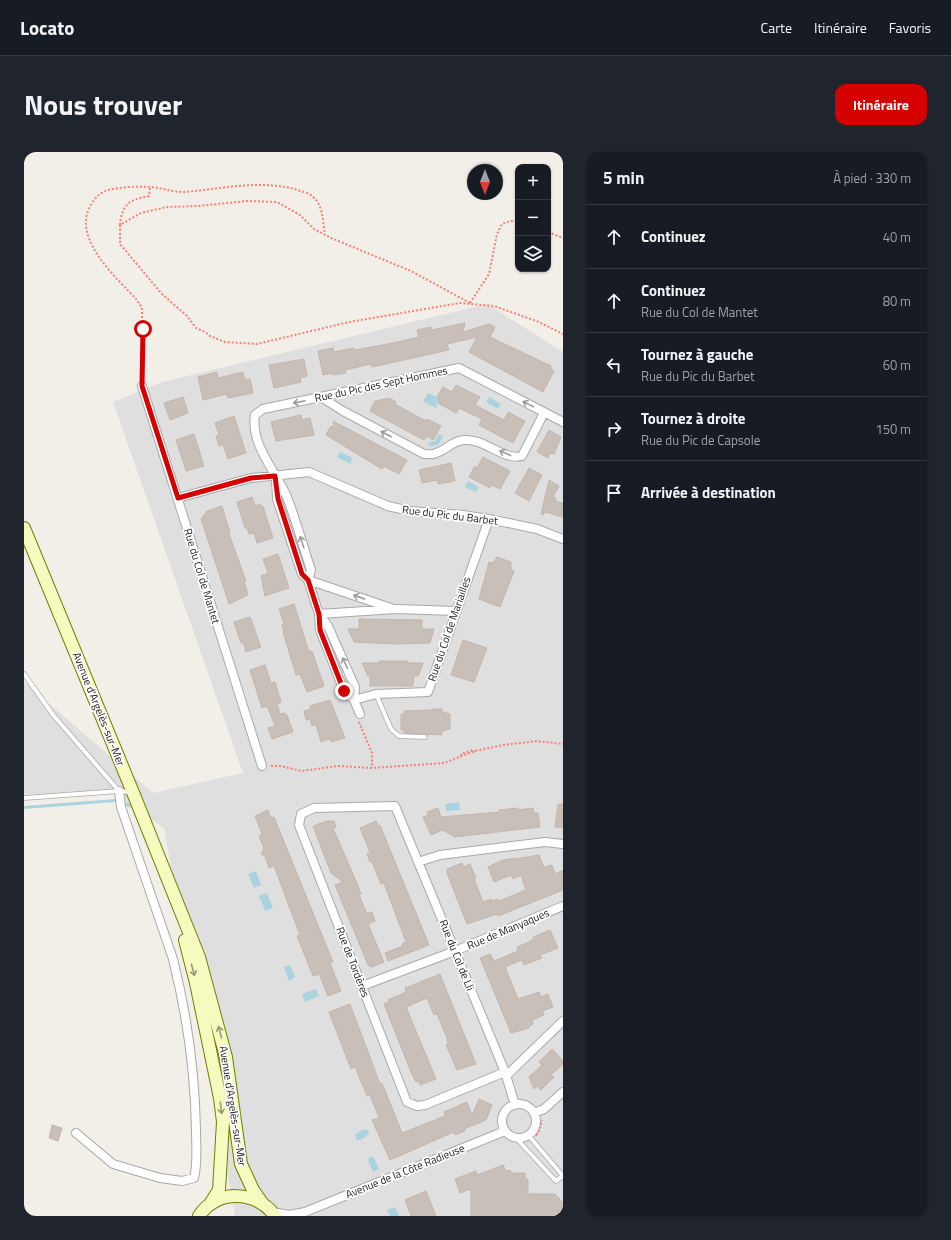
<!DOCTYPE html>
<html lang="fr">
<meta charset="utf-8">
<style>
:root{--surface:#171b24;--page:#20242c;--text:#f1f3f6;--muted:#9ea1a6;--line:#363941;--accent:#d40000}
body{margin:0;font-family:"Titillium Web",sans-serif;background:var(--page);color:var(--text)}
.controls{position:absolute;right:12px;top:12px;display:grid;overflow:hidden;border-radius:8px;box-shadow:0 1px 3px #0004}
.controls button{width:36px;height:36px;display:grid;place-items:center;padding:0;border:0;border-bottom:1px solid var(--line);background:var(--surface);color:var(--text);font:20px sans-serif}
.compass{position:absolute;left:443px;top:12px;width:36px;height:36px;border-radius:50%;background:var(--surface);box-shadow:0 1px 3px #0004;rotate:180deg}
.stop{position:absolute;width:12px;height:12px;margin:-9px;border:3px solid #d40000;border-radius:50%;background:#fff}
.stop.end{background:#d40000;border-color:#fff;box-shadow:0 1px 4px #0008}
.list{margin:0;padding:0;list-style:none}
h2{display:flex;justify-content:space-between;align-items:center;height:52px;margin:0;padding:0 16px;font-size:17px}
h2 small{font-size:13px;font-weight:400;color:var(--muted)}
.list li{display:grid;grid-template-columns:26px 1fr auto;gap:12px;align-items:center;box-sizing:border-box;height:64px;padding:0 16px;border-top:1px solid var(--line)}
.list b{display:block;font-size:15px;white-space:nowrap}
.list p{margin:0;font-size:13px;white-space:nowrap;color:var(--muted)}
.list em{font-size:13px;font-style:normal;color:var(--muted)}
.icon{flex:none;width:22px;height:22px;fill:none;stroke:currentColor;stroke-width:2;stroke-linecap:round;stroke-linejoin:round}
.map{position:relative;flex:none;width:539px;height:1064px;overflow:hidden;border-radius:12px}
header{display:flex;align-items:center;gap:24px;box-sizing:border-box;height:56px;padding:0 20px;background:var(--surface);border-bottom:1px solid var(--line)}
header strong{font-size:19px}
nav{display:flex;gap:22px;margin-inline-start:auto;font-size:14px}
.intro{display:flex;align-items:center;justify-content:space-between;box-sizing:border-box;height:96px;padding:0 24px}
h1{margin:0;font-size:28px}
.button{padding:10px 18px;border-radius:12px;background:var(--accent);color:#fff;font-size:14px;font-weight:700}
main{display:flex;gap:24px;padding:0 24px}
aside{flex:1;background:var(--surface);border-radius:12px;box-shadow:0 1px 3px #0004}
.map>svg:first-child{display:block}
</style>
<header>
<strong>Locato</strong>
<nav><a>Carte</a><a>Itinéraire</a><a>Favoris</a></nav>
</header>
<div class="intro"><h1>Nous trouver</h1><a class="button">Itinéraire</a></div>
<main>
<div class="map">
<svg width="539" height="1064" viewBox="0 0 539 1064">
<rect width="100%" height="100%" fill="#f2efe9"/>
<path fill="#e0dfdf" d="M 463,152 L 539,200 L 539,1064 L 211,1064 L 140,676 L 85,638 L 0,643 L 0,530 L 129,641 L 219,621 L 89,250 L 138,230 Z"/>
<path fill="#aad3df" d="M 404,241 L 415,246 L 412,252 L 414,253 L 412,256 L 399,249 Z
M 465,245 L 477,252 L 474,257 L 462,250 Z
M 414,282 L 419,284 L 415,292 L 406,295 L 404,291 L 411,289 Z
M 316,300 L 329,306 L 326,312 L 313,305 Z
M 444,329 L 455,335 L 452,340 L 441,335 Z
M 92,647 L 106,652 L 107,656 L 91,650 L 0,657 L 0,654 Z
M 435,650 L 436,658 L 422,659 L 421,652 Z
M 232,719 L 237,733 L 230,736 L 224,722 Z
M 243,741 L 249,756 L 241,759 L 235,744 Z
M 266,813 L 271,825 L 265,829 L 260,815 Z
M 292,837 L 295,844 L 281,850 L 278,842 Z
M 341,977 L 345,979 C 345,984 337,989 332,988 L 331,982 Z
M 346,1005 L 350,1006 L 355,1017 L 349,1020 L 344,1008 Z
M 371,1055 L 375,1064 L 366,1064 L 363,1058 Z"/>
<path fill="#c7bfb8" stroke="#c4b6ab" d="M 441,171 L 439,180 L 465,172 L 471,175 L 466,185 L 527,214 L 526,217 L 530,219 L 519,240 L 445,200 L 453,185 L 423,192 L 425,198 L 348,215 L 347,212 L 321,218 L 322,221 L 309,223 L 309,221 L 299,223 L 294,199 L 309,196 L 310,200 L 330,196 L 331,198 L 369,191 L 395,185 L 393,178 L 407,175 L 408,178 Z
M 280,207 L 283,224 L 276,226 L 277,230 L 250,236 L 245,213 Z
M 193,220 L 194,226 L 219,220 L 221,228 L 226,227 L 229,241 L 204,246 L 203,242 L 179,248 L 174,225 Z
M 432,233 L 456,245 L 451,253 L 480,268 L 484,260 L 501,269 L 489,291 L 455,273 L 458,267 L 435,256 L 432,261 L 414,251 L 415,246 L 413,245 L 419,235 L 428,240 Z
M 159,245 L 164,261 L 146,268 L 140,251 Z
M 366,246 L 372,250 L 371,252 L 398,267 L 403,269 L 403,267 L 417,274 L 409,288 L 403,284 L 400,288 L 346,259 L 351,249 Z
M 277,263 L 278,268 L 286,266 L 290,283 L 252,289 L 247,270 Z
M 210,264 L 222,301 L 204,307 L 199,292 L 195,294 L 192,284 L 195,283 L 191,271 Z
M 309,269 L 383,308 L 375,322 L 360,314 L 358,317 L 302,283 L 306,275 L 310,274 Z
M 525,278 L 537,285 L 530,302 L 526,301 L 524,306 L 513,300 Z
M 170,282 L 180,314 L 162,319 L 152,288 Z
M 459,305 L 486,319 L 476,337 L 467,333 L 466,336 L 445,325 L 451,314 L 453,316 Z
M 427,311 L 431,329 L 414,332 L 413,328 L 398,331 L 395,318 Z
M 505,316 L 518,323 L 505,349 L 491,341 Z
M 525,328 L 535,334 L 529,345 L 532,346 L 531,349 L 539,351 L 539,365 L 521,360 L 519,363 L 517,362 Z
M 228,345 L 231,354 L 236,352 L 237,355 L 239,354 L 249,386 L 233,391 L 230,381 L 225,382 L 223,376 L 221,376 L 213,350 Z
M 198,354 L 206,381 L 205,382 L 222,429 L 220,429 L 224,443 L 205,452 L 177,367 L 183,359 Z
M 254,402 L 265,436 L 241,444 L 237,424 L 244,421 L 239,407 Z
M 473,405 L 487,410 L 487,418 L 490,419 L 476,455 L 455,447 L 465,410 L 469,411 Z
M 270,452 L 285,500 L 288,499 L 300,534 L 283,540 L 276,522 L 272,523 L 259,480 L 260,480 L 258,472 L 260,472 L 255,457 Z
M 226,465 L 237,495 L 222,500 L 219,490 L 217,491 L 210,470 Z
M 335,467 L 398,468 L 398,477 L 410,477 L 406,491 L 373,492 L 330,490 L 324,477 L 335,477 Z
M 439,488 L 463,496 L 450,530 L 427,523 Z
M 355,509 L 384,509 L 384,511 L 399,511 L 394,524 L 390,524 L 389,534 L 346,534 L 346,524 L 344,524 L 338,511 L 355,511 Z
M 241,513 L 247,531 L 251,530 L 257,550 L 253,552 L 256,562 L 261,561 L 262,564 L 263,563 L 269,580 L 248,587 L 244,576 L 251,574 L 243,554 L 238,556 L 226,518 Z
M 306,548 L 321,586 L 307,590 L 306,587 L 297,590 L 292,572 L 288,574 L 286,567 L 282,568 L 280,559 L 287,557 L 286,554 Z
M 408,557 L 418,557 L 418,560 L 426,562 L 426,577 L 418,579 L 418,583 L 380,581 L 380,578 L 377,578 L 377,562 L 380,562 L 380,559 L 408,558 Z
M 534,652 L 539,652 L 539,676 L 531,675 Z
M 414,656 L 417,665 L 475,660 L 475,658 L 494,656 L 494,658 L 509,656 L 510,661 L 514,661 L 516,675 L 431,685 L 419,678 L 407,683 L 399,665 L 404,663 L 403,660 Z
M 244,658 L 247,666 L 250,665 L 309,810 L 306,811 L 317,839 L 304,844 L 295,822 L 289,824 L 273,784 L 276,783 L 250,714 L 245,716 L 241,704 L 237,702 L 240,696 L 235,684 L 238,682 L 231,664 Z
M 303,669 L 310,669 L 312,675 L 309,676 L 334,734 L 337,742 L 335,743 L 343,762 L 348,760 L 351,769 L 344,772 L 360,810 L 348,815 L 344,813 L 311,733 L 319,730 L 307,721 L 289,674 Z
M 352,669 L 354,674 L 356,673 L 405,793 L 364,809 L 361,801 L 379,794 L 378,792 L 382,790 L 360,731 L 357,732 L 348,710 L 346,710 L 343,702 L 346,700 L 336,676 Z
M 515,703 L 521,718 L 521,715 L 528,713 L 531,722 L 539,718 L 539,738 L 474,764 L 473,762 L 443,772 L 423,721 L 423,717 L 438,711 L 439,715 L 446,712 L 452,726 L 450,727 L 459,750 L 467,747 L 468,749 L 474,747 L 475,749 L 502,738 L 497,723 L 489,727 L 487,723 L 470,730 L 464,715 L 481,707 L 481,708 L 490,706 L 491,707 Z
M 526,778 L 534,796 L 516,803 L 518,806 L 500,813 L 498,808 L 481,815 L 494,847 L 515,840 L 517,845 L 524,842 L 529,855 L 518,859 L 520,863 L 508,868 L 509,872 L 505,874 L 505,876 L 487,881 L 456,806 L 466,802 L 470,809 L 494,799 L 493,795 L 505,790 L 510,787 L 509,785 Z
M 416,822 L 452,912 L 433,918 L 422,893 L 424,892 L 423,886 L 413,862 L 410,863 L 403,846 L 382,855 L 412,927 L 396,933 L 395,929 L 392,930 L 387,920 L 360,852 L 365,850 L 364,848 L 382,840 L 381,836 Z
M 326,852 L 356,932 L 358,931 L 378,981 L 421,964 L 420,960 L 443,950 L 448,963 L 455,947 L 468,953 L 462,968 L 440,977 L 441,979 L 431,983 L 430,980 L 366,1008 L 348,968 L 355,966 L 346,943 L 343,944 L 331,915 L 327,917 L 305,860 Z
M 528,897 L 539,909 L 539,912 L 527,923 L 530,925 L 517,938 L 513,934 L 510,937 L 505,925 L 518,913 L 515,910 Z
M 28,973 L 38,976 L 34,989 L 25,986 Z
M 479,1013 L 482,1019 L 486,1018 L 488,1021 L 501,1021 L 501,1027 L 504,1027 L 504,1042 L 531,1042 L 539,1051 L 539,1064 L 447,1064 L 447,1037 L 436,1041 L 431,1027 L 452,1019 L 453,1023 Z
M 402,1039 L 412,1064 L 387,1064 L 381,1048 Z"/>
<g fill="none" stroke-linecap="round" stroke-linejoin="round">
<g stroke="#a9a9a9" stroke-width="5.5">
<path id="lane" d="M 0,522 L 30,564 L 95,639 L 106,640
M 352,542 L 367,577 L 375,584 L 401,585
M 0,646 L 95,639
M 505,984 L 539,1024
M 492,986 L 532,1029 L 539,1024"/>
</g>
<g stroke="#a9a9a9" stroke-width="10">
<path id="street" d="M 118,234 L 238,614
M 297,245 L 319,259 L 400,302 C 404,302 409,303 412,301 C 422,298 428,289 440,288 C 461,286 479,309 498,304 L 520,261
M 252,327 L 253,347 L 278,422 L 284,428 L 295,462 L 296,478 L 320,539 L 330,548 L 336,562
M 154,346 L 227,326 L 285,320 L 364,354 L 386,359 L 439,363 L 465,367 L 513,377 L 539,387
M 284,428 L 287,418 C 279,394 272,368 263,345 C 252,319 226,293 231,263 L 239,257 L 435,216 L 539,270
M 284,428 L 367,456
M 295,462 L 372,457 L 431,459
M 295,462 L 304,474 L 331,535 L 330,548
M 330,548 L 352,542 L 404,540 L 465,367
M 394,710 L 416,703 L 521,690 L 539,692
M 338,834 L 431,799 L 539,754
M 481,920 L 401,953 L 393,954 L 383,950 L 275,673 L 277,662 L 290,656 L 371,654 L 481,920 L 491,953
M 482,924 L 539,869
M478 969a17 17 0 1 1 34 0a17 17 0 1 1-34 0Z
M 510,961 L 520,957 L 539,940
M 52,981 L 89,1012 L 136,1026 L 158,1029 L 170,1026 C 174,1010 172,994 172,978 C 171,920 163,863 149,807 L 97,655 L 95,639
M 248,1060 L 265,1063 L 281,1060 L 277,1064
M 281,1060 L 481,979"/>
</g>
<g stroke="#707d05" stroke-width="14">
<path id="secondary" d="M 0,376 L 110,643 L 175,805 L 202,905 L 217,1012 L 229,1038 L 238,1051
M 161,788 L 172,831 L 196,946 L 199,970 L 195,1038 L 186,1052
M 175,1064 C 192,1037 233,1038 251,1064"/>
</g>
<path stroke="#fa8072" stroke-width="2" stroke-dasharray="2 2" stroke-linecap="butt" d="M 96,73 C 98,52 105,48 125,44 L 126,35
M 524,80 L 539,86
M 446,151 L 387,119 L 307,86 L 290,77 L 276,63 L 253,50 L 223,49 L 174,54 L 143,55 L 117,61 L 96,73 L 96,92 L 137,141 L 163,164 L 172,176 L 181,180 L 186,184 L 201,190 L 233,192 L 325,170 L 436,151 L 470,154 L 515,170 L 539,182
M 446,151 L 465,122 L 473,82 L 478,72 L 486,69 L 494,69
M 118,226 L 118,156 L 113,148 C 93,126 45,85 68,51 C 72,45 77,40 84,38 C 97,35 114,34 127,35 C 138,36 148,40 160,40 C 197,37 237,27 274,38 C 278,40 282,40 285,42 C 300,51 298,67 301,82
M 335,570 L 348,601 L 348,616
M 437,604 L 437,602 L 449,598 L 451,599
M 247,614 L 257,614 L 277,619 L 314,614 L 348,616 L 420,611 L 451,599 L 479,593 L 513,589 L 539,592
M 512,983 L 514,982 L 518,968"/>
<use href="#lane" stroke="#fff" stroke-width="4"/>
<use href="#street" stroke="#fff" stroke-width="8"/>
<use href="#secondary" stroke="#f7fabf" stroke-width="12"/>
</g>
<defs><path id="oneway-shaft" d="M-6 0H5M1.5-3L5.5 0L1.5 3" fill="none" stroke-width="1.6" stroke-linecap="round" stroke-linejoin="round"/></defs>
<g stroke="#9c9c9c">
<use href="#oneway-shaft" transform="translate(275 250) rotate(169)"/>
<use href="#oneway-shaft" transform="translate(504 252) rotate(-152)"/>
<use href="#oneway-shaft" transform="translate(362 282) rotate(-153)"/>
<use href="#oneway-shaft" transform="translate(481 301) rotate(-156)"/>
<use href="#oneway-shaft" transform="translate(278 390) rotate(-108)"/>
<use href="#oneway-shaft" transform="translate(335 445) rotate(-161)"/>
<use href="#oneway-shaft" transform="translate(321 511) rotate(-114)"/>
</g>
<g stroke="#979978">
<use href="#oneway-shaft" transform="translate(169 818) rotate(75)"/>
<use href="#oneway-shaft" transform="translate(196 880) rotate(-104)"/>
<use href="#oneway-shaft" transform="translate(197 956) rotate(83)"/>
</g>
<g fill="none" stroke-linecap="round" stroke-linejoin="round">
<path stroke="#d40000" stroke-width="5" d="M 119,177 L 118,234 L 154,346 L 227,326 L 251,324 L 254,347 L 278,422 L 284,428 L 295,462 L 296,478 L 320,539"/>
</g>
<g text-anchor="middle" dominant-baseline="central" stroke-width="3.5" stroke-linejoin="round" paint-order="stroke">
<g font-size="11" fill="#222" stroke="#fff">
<text transform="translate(357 232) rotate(-12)">Rue du Pic des Sept Hommes</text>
<text transform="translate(426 363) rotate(7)">Rue du Pic du Barbet</text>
<text transform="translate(178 424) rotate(73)">Rue du Col de Mantet</text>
<text transform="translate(425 477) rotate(-71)">Rue du Col de Mariailles</text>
<text transform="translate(75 557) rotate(68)">Avenue d'Argelès-sur-Mer</text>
<text transform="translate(484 777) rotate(-23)">Rue de Manyaques</text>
<text transform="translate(433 803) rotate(68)">Rue du Col de Lli</text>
<text transform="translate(329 810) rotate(69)">Rue de Tordères</text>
<text transform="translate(209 954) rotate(81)">Avenue d'Argelès-sur-Mer</text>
<text transform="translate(381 1019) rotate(-22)">Avenue de la Côte Radieuse</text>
</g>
</g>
</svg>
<div class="controls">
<button>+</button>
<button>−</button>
<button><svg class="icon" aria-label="layers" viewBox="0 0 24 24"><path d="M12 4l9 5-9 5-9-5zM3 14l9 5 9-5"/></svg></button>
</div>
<svg class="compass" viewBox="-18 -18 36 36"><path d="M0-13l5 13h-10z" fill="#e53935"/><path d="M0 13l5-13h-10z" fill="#9ea1a6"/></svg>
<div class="stop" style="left:119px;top:177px"></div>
<div class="stop end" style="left:320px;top:539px"></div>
</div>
<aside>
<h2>5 min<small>À pied · 330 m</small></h2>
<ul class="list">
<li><svg class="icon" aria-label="ahead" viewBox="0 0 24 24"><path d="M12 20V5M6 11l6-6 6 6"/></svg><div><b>Continuez</b></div><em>40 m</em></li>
<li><svg class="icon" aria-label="ahead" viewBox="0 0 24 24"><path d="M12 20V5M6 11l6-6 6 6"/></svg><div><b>Continuez</b><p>Rue du Col de Mantet</p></div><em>80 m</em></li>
<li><svg class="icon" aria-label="left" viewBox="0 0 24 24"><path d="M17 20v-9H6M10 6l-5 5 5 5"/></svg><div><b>Tournez à gauche</b><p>Rue du Pic du Barbet</p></div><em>60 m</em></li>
<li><svg class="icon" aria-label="right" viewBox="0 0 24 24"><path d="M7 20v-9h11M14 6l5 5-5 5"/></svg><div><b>Tournez à droite</b><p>Rue du Pic de Capsole</p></div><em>150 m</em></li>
<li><svg class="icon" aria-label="arrive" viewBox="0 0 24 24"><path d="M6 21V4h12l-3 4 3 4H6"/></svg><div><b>Arrivée à destination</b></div></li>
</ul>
</aside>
</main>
